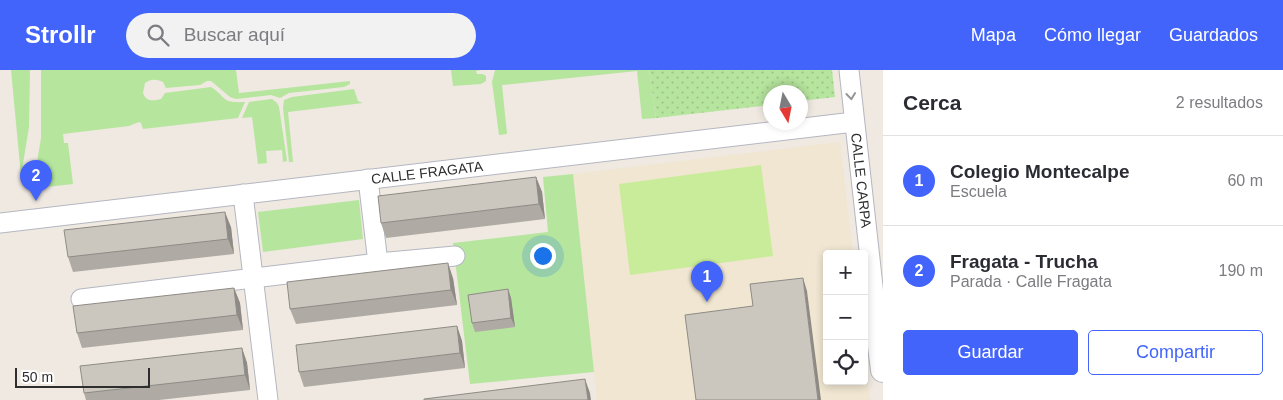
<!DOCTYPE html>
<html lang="es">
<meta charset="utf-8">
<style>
:root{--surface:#fff;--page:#f2f2f3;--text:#2b2b33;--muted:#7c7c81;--line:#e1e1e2;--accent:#4264fb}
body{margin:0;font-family:Arial,sans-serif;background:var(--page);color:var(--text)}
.controls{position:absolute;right:15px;bottom:15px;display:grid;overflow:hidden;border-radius:5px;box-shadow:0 2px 8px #0003}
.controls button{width:45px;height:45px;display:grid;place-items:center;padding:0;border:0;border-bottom:1px solid var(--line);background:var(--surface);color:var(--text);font:25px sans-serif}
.compass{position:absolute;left:763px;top:15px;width:45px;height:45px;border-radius:50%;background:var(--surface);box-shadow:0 2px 8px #0003;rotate:170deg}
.scale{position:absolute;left:15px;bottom:12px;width:135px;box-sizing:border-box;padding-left:5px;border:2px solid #2e2e2e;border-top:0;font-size:14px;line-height:18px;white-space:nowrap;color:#2e2e2e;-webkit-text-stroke:4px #fff;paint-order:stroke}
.you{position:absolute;left:542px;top:185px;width:18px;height:18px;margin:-12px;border:4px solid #fff;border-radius:50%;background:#1a73e8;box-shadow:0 0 0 8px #1a73e833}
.badge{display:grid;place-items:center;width:32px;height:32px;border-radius:50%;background:var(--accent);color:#fff;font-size:16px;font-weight:700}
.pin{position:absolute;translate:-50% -41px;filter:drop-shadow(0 1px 2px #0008)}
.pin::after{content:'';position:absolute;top:26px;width:18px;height:15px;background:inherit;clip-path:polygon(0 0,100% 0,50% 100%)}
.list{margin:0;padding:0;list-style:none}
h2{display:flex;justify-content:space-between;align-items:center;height:65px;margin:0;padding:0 20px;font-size:21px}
h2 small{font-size:16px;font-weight:400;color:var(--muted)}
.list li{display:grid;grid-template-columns:32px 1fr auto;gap:15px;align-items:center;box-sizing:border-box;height:90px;padding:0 20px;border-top:1px solid var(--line)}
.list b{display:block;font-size:19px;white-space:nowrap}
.list p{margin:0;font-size:16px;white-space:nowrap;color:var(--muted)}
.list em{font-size:16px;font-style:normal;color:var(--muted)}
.actions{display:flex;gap:10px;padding:15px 20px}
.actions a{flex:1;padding:11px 0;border:1px solid var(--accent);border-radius:5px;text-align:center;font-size:18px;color:var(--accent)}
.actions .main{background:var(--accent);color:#fff}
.icon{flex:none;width:28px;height:28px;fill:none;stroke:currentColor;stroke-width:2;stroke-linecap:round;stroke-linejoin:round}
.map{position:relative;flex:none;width:883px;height:330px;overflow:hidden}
header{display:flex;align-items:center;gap:30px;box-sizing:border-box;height:70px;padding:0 25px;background:var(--accent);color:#fff}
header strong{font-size:24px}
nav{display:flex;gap:28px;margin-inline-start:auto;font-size:18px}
.search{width:350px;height:45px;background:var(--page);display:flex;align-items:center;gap:12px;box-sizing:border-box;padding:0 18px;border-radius:28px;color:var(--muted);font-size:19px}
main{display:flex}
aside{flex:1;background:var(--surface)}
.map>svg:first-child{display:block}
</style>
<header>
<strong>Strollr</strong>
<div class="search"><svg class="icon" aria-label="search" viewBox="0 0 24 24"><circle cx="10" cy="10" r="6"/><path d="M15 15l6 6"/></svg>Buscar aquí</div>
<nav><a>Mapa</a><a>Cómo llegar</a><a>Guardados</a></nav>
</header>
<main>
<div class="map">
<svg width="883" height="330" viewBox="0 0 883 330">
<defs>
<pattern id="park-dots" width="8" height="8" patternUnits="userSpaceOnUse" patternTransform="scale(1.25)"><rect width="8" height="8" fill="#b6e59e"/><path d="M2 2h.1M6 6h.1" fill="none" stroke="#9dc588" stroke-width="1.8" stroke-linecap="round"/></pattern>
</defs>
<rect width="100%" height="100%" fill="#efe9e1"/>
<path fill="#f0e6d1" d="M 840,72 L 853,184 L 827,184 L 827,311 L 864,311 L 864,280 L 870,330 L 597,330 L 573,104 Z"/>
<path fill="#b6e59e" d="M 11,0 L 30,0 L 29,57 L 21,106 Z
M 41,0 L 236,0 L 239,23 L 350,11 L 350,14 L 344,17 L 289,23 L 280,28 L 271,25 L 236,29 L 230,27 L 211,11 L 207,11 L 200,15 L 166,18 L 163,12 C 156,9 151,9 145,13 L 143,23 C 146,32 153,31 161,29 L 165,23 L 211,17 C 228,28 220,33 245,32 L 238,48 L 143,59 L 141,53 L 139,52 L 129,56 L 63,64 L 64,73 L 68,73 L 73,114 L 38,118 L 37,92 L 41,68 Z
M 451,0 L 480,0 L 476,1 L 477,4 L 483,4 L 486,6 L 486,11 L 481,14 L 453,16 Z
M 495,0 L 649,0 L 656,48 L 642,49 L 637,1 L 502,15 L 507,64 L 499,65 L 492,12 Z
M 354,19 L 358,31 L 363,33 L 288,42 L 293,92 L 289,92 L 283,38 L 284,30 L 292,27 Z
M 272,29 L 277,33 L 279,37 L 287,91 L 283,92 L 282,80 L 266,81 L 267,93 L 258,94 L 252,47 L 242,48 L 249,32 Z
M 573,104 L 594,302 L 470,314 L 453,173 L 548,162 L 543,107 Z
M 359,130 L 363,169 L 263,182 L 258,142 Z"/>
<path fill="url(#park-dots)" d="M 649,0 L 832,0 L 835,27 L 801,31 L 801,22 L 771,22 L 770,35 L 656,48 Z"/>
<path fill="#c9ec9a" d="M 761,95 L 773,186 L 630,205 L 619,114 Z"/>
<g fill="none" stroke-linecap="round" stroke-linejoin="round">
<g stroke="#b4b7c1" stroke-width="21">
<g id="minor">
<path id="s1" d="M 849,0 L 877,252"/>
<path d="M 368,109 L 378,193"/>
<path d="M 243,124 L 268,330"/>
<path id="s2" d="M 0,153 L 854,52"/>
<path d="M 81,229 L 378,193 L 455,186"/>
</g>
</g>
<g stroke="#b4b7c1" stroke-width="26">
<path id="tertiary" d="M 883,251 L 877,252 L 883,300"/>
</g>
<use href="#minor" stroke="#fff" stroke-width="19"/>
<use href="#tertiary" stroke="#fff" stroke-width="24"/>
</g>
<path fill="#afaba4" d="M 536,107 L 542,122 L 545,149 L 386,168 L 381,153 Z
M 231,157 L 234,184 L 73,202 L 68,187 Z
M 453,208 L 457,235 L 296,254 L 290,239 Z
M 234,218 L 240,233 L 243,260 L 82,278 L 77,263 Z
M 508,219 L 511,228 L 515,257 L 475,262 L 472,253 Z
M 457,256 L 462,271 L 465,298 L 304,317 L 299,302 Z
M 242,278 L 247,293 L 250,320 L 159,330 L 86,330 L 84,323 Z"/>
<path fill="#8e8b86" d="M 536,107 L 542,122 L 545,149 L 539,134 Z
M 225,142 L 231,157 L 234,184 L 228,169 Z
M 448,193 L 453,208 L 457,235 L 451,220 Z
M 803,208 L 807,221 L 821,330 L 818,330 Z
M 234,218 L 240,233 L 243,260 L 237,245 Z
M 508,219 L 511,228 L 515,257 L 511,248 Z
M 457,256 L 462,271 L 465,298 L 460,283 Z
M 242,278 L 247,293 L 250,320 L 245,305 Z
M 585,309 L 590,323 L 591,330 L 588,330 Z"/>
<path fill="#cbc7bf" stroke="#8e8b86" d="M 536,107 L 539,134 L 381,153 L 378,126 Z
M 225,142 L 228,169 L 68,187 L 64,160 Z
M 448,193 L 451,220 L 290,239 L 287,212 Z
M 803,208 L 818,330 L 696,330 L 685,245 L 753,236 L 750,214 Z
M 234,218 L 237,245 L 77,263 L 73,236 Z
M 508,219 L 511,248 L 472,253 L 468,225 Z
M 457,256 L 460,283 L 299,302 L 296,275 Z
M 242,278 L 245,305 L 84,323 L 80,296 Z
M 585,309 L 588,330 L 424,330 L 424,329 Z"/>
<defs><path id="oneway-chevron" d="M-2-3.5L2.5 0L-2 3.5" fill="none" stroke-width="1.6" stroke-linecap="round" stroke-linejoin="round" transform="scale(1.25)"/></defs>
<use stroke="#969696" href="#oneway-chevron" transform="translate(851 26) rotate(84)"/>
<g text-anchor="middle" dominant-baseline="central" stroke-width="4" stroke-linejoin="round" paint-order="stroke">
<g font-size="14" fill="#2e2e2e" stroke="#fff">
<text stroke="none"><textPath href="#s2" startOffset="430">CALLE FRAGATA</textPath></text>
<text stroke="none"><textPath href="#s1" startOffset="111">CALLE CARPA</textPath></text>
</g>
</g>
</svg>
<div class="controls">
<button>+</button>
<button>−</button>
<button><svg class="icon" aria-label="locate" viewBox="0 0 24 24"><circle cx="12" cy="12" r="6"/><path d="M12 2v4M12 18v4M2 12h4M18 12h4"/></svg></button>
</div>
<svg class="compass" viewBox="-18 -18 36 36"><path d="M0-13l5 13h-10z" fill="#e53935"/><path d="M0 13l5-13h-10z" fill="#7c7c81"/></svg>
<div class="scale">50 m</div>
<div class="you"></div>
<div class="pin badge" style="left:707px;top:232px">1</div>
<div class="pin badge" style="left:36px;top:131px">2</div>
</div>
<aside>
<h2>Cerca<small>2 resultados</small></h2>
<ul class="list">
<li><span class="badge">1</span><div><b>Colegio Montecalpe</b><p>Escuela</p></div><em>60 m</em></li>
<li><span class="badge">2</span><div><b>Fragata - Trucha</b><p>Parada · Calle Fragata</p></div><em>190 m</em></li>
</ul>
<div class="actions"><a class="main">Guardar</a><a>Compartir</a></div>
</aside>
</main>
